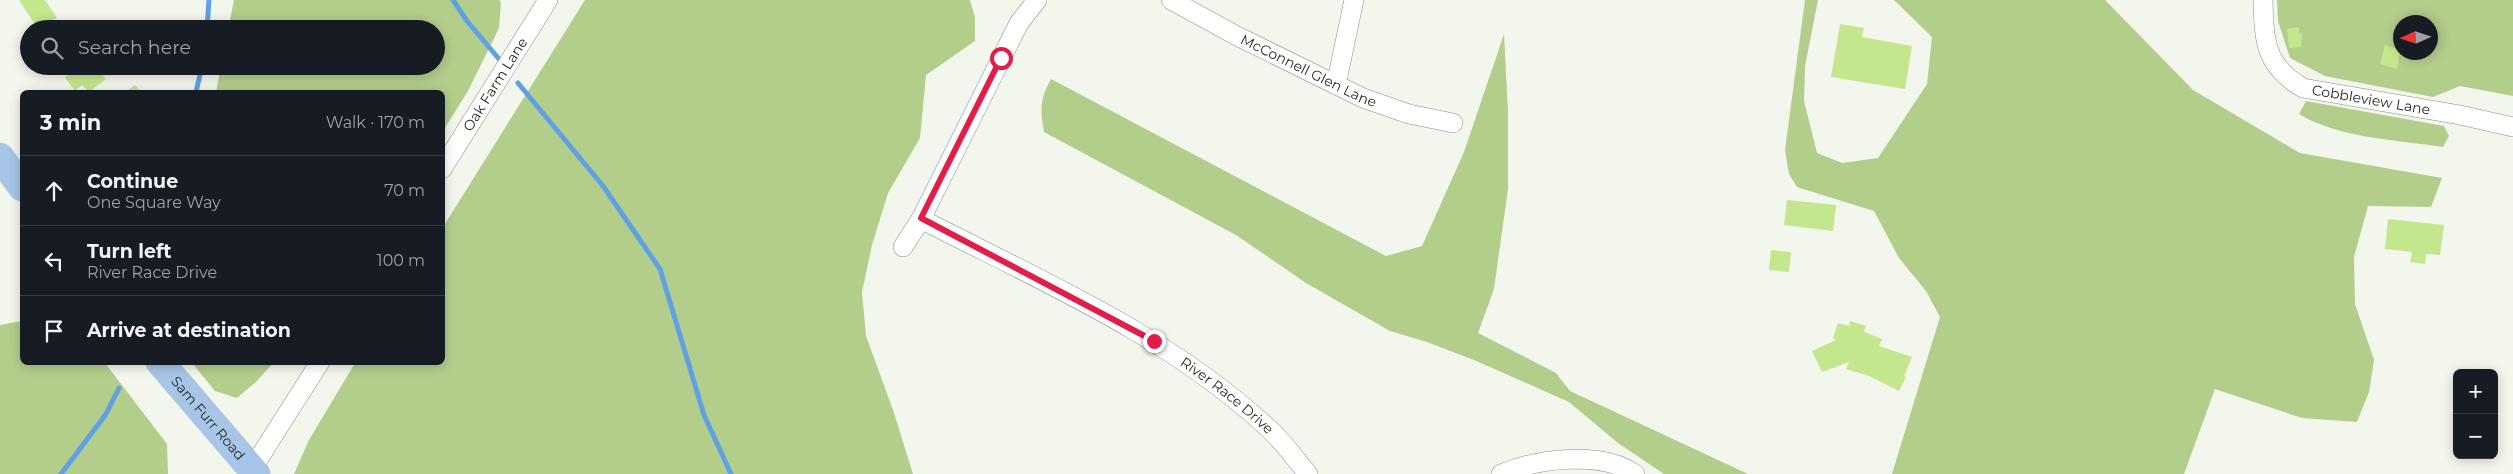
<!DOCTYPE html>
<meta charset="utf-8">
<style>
:root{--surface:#171b24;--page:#242831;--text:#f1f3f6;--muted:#9ea1a6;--line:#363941}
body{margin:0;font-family:Montserrat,sans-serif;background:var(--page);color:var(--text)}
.controls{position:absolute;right:15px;bottom:15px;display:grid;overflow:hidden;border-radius:8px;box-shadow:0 2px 12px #0003}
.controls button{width:45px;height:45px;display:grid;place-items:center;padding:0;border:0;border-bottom:1px solid var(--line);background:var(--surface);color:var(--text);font:25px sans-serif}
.compass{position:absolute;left:2393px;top:15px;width:45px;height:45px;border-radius:50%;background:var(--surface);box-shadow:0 2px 12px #0003;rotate:267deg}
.stop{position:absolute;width:15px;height:15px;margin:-11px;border:4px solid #e11d48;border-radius:50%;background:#fff}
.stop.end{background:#e11d48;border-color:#fff;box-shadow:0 1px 5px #0008}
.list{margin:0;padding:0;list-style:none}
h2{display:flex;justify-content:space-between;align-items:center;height:65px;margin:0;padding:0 20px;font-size:21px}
h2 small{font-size:16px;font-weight:400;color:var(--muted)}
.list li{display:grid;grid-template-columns:32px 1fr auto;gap:15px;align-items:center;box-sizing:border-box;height:70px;padding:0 20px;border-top:1px solid var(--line)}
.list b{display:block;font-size:19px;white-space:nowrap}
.list p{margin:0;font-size:16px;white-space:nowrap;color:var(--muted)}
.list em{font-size:16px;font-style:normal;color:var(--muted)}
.icon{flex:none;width:28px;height:28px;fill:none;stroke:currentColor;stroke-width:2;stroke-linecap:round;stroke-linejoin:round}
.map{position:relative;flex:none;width:2513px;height:474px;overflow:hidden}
.search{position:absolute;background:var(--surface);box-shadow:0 2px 12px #0003;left:20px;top:20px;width:425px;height:55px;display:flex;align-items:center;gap:12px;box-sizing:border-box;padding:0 18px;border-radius:28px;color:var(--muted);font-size:19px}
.panel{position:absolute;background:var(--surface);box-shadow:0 2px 12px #0003;left:20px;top:90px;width:425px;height:275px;border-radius:8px}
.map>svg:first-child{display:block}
</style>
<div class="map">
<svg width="2513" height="474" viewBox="0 0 2513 474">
<rect width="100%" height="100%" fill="#f2f6ec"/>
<path fill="#b3cd8b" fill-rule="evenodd" d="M 234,0 L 499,0 L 501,2 L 499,28 L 468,91 L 443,131 L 442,92 L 216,92 L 221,66 L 436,66 L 436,29 L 228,29 Z
M 585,0 L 970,0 L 975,17 L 975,41 L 926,75 L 920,138 L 888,193 L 872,245 L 862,292 L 866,336 L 893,410 L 913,474 L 294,474 L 309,440 L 355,363 L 442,362 L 443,227 Z
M 1805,0 L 1818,0 L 1805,66 L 1804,101 L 1817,153 L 1842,163 L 1878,158 L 1927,84 L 1932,37 L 1894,0 L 2105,0 L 2193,90 L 2300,153 L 2442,178 L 2431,207 L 2368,206 L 2354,257 L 2355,304 L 2374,360 L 2369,392 L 2357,422 L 2302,418 L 2215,389 L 2184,474 L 1892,474 L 1940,317 L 1926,291 L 1899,258 L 1874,211 L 1797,187 L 1789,174 L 1785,150 Z
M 2277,0 L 2513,0 L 2513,96 L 2460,86 L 2433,97 L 2325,76 L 2290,58 L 2278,21 ZM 2400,22 L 2430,22 L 2430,52 L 2400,52 Z
M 1504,34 L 1508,112 L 1508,189 L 1494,289 L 1478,333 L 1556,373 L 1570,391 L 1748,474 L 1664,474 L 1618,443 L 1569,402 L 1474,360 L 1427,342 L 1390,331 L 1306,283 L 1236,235 L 1044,132 C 1040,109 1040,99 1051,79 L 1386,256 L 1422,246 L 1464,152 Z
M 2306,101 L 2444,126 L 2449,136 L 2443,147 C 2398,140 2338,138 2299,114 Z
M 22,321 L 22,362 L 105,363 L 167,444 L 168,474 L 0,474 L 0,325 Z
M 192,363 L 273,363 L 257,381 L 237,398 L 215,391 Z"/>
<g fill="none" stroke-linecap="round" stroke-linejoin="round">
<path stroke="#60a1e4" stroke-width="5" d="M 453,0 L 467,21 L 499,59
M 207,29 L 209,0
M 518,83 L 603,186 L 660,269 L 704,415 L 731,474
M 196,92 L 202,66
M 61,474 L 106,414 L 119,388"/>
</g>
<path fill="#c4e68d" d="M 19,0 L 45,0 L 57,18 L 38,29 Z
M 1840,24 L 1864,28 L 1862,37 L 1912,46 L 1905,89 L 1831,77 Z
M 2299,27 L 2299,34 L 2302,33 L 2301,47 L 2289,48 L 2287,29 Z
M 2385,45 L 2400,50 L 2397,69 L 2380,64 Z
M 66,66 L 96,66 L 106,79 L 89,92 L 82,85 L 75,91 L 65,77 L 71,73 Z
M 135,85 L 141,92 L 125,92 Z
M 1787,200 L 1836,205 L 1833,231 L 1784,225 Z
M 2388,219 L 2444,225 L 2440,255 L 2426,254 L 2425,264 L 2410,262 L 2412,252 L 2385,249 Z
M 1771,250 L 1791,252 L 1789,272 L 1769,270 Z
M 1850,321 L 1866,326 L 1864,332 L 1882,339 L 1879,346 L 1912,357 L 1904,376 L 1906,377 L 1899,391 L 1869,376 L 1846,369 L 1849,362 L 1822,372 L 1812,351 L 1836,340 L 1833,338 L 1838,323 L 1849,326 Z"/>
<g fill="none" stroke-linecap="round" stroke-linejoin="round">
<g stroke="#898d83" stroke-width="20">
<g id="minor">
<path id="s1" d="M 1171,0 L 1237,36 L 1363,98 L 1409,114 L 1453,123"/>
<path id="s2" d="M 2263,0 C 2264,41 2265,66 2303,88 L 2460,115 L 2513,127"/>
<path d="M 1336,85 L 1354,0"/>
<path id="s3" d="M 442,169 L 548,0"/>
<path id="s4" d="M 921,219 C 1041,281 1168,335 1268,428 C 1283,441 1295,459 1308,474"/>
<path d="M 903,247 L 921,219 L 1019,23 L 1037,0"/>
<path d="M 252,469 L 320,362"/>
<path d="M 1501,474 C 1536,459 1602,450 1635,474"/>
</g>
</g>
<g stroke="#d4d4d4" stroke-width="29">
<g id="primary">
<path d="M 0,157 L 22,187"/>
<path id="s5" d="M 160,362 L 256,474"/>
</g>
</g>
<use href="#minor" stroke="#fff" stroke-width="19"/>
<use href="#primary" stroke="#a6c5e7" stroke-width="28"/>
</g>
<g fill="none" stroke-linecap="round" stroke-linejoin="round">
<path stroke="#e11d48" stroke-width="6" d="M 1001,58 L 921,218 L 1154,341"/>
</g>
<g text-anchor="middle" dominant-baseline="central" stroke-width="4.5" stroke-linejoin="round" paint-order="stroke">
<g font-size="14" fill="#282926" stroke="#f2f6ec">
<text stroke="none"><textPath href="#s1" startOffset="155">McConnell Glen Lane</textPath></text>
<text stroke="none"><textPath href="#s3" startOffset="100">Oak Farm Lane</textPath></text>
<text stroke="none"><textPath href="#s2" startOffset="172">Cobbleview Lane</textPath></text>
<text stroke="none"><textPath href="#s4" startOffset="354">River Race Drive</textPath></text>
<text stroke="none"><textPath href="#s5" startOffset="74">Sam Furr Road</textPath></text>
</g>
</g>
</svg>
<div class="controls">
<button>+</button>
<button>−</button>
</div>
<svg class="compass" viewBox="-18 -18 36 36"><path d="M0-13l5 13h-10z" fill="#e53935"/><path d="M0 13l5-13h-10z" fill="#9ea1a6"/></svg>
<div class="stop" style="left:1001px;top:58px"></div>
<div class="stop end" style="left:1154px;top:341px"></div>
<div class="search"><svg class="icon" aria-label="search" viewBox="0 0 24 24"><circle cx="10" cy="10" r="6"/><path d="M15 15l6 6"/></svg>Search here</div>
<section class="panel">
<h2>3 min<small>Walk · 170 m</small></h2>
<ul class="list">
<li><svg class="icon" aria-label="ahead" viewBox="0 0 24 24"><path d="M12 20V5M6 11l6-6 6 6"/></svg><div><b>Continue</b><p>One Square Way</p></div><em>70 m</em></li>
<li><svg class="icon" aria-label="left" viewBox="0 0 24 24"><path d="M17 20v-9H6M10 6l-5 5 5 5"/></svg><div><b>Turn left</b><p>River Race Drive</p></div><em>100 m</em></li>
<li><svg class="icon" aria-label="arrive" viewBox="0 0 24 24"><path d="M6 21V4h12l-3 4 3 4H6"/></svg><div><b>Arrive at destination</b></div></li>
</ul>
</section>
</div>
